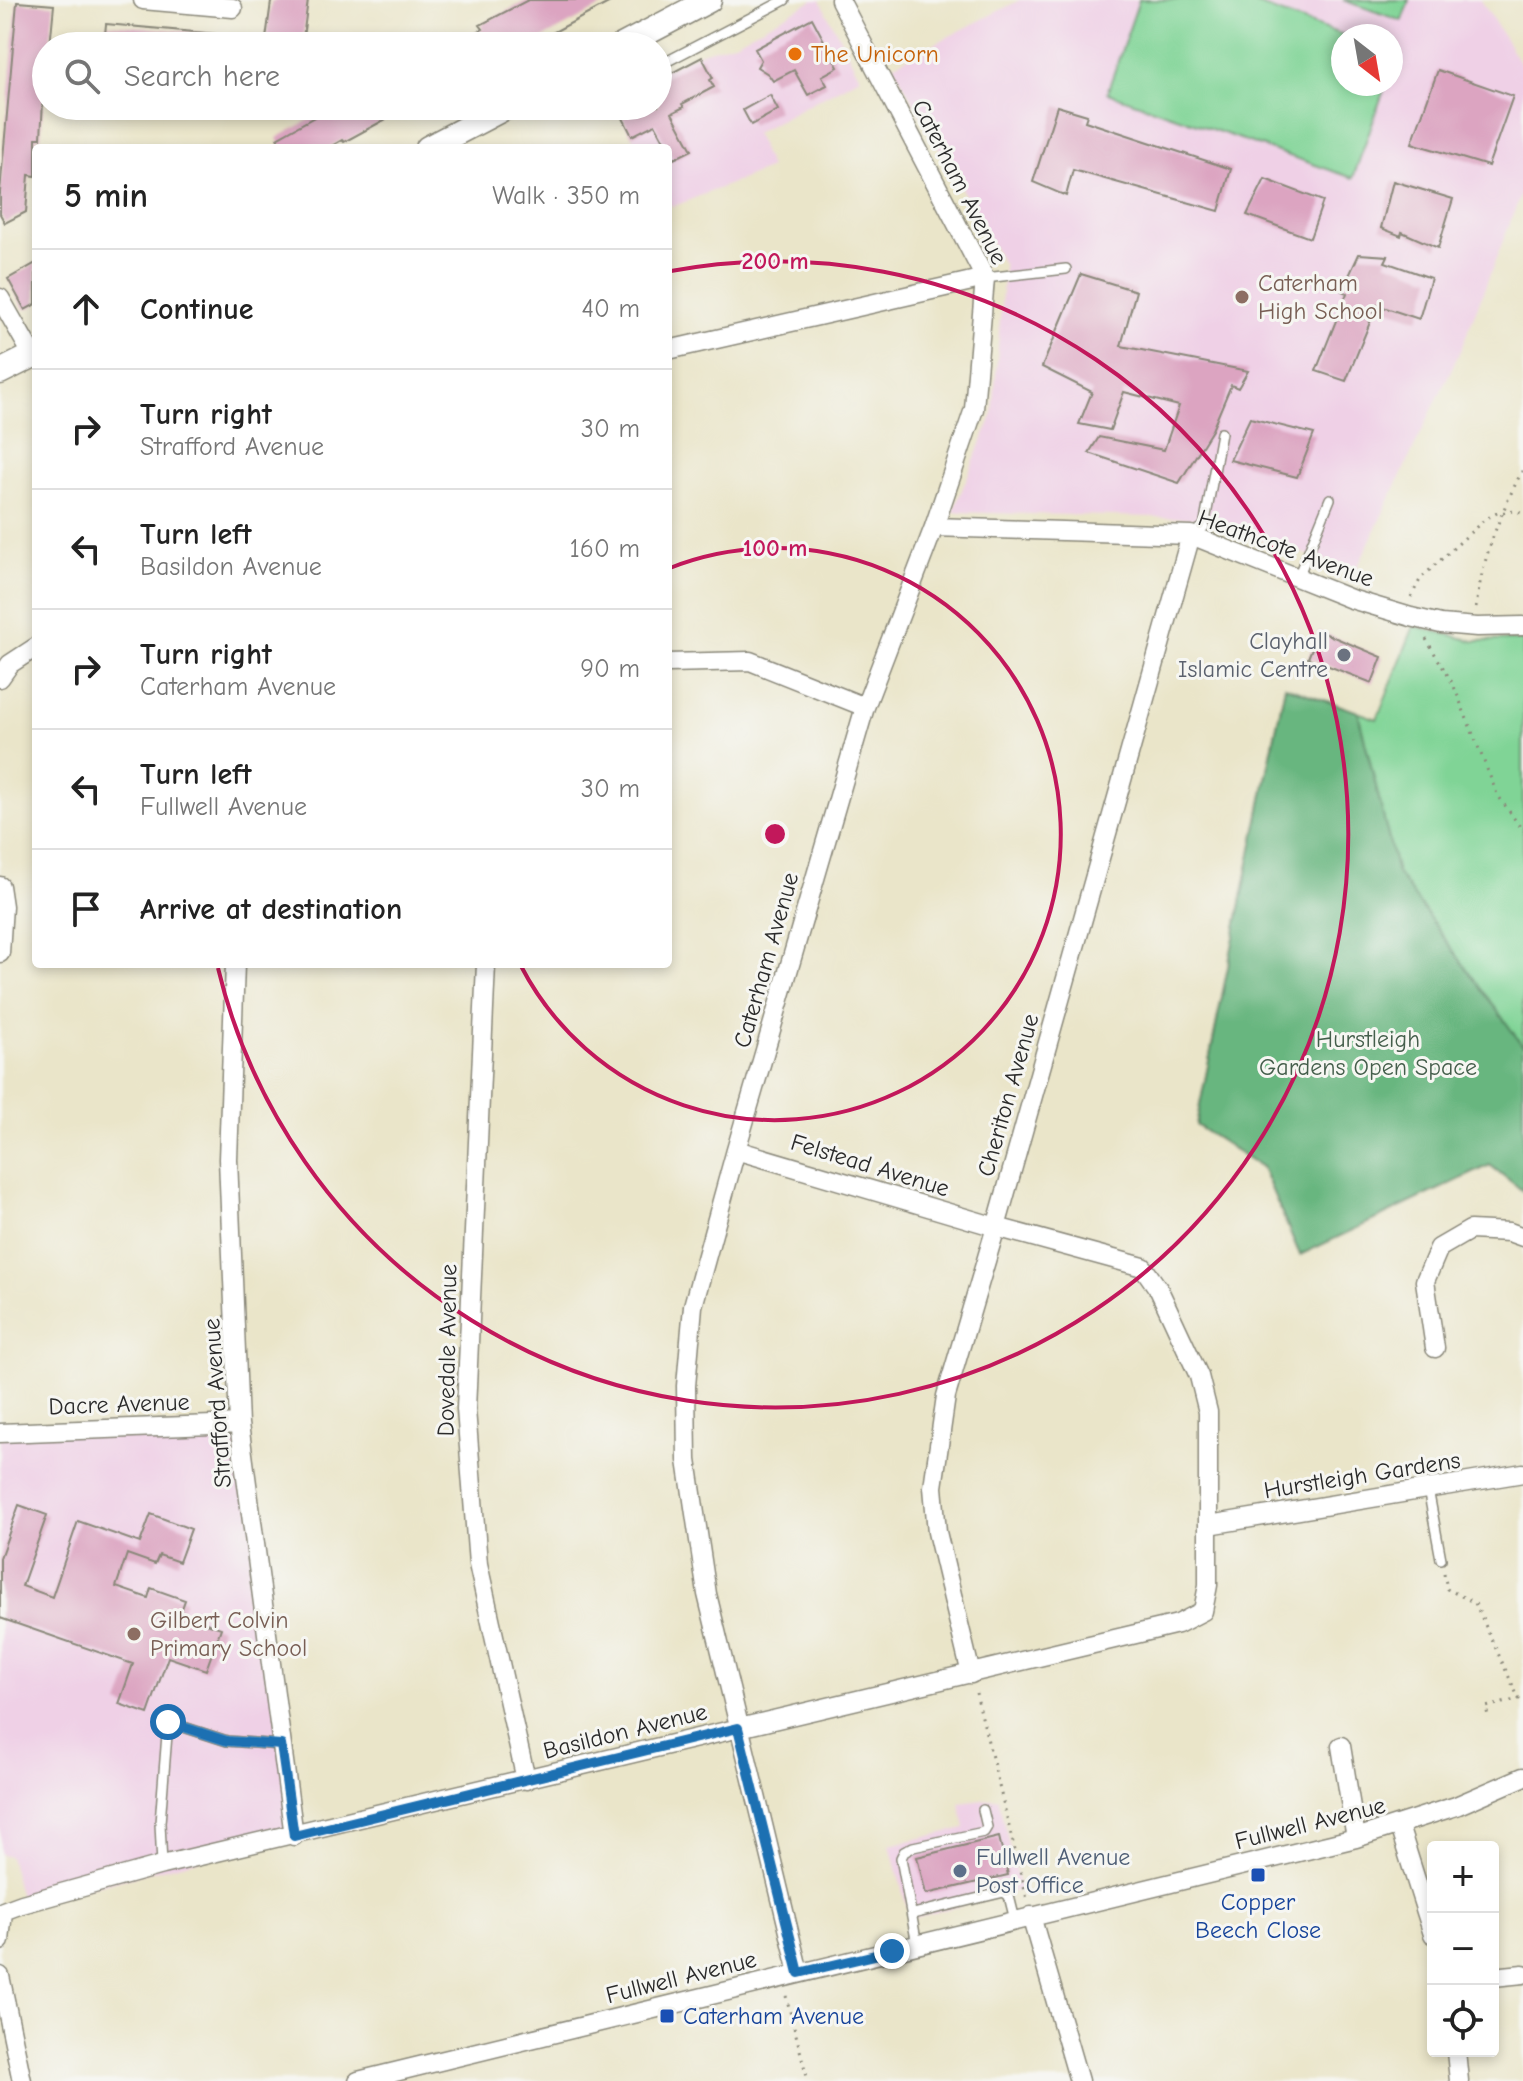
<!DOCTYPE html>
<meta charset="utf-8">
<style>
:root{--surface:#fff;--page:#f2f2f2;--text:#222;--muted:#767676;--line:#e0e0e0}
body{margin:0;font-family:"Comic Neue",sans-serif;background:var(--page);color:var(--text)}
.controls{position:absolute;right:24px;bottom:24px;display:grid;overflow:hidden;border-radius:8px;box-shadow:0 4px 12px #0003}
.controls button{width:72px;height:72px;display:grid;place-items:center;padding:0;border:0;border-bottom:2px solid var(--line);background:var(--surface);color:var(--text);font:40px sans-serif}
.compass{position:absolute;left:1331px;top:24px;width:72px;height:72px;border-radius:50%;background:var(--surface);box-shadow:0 4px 12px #0003;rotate:149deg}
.stop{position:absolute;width:24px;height:24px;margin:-18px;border:6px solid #1f6fb2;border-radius:50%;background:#fff}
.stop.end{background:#1f6fb2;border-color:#fff;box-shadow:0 2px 8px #0008}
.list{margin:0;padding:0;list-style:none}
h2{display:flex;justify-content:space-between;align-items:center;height:104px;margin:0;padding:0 32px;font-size:34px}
h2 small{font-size:26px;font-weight:400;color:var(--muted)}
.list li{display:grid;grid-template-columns:52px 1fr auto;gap:24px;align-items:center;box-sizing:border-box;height:120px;padding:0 32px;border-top:2px solid var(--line)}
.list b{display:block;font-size:30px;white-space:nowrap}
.list p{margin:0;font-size:26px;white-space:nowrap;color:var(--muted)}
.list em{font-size:26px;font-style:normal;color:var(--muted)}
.icon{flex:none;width:44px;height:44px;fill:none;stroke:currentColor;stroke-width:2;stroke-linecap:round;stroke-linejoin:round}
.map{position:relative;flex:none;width:1523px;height:2081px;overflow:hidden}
.search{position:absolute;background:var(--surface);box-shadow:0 4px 12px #0003;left:32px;top:32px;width:640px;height:88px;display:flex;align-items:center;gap:20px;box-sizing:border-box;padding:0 28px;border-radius:44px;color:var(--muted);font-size:30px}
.panel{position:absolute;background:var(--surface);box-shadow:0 4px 12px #0003;left:32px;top:144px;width:640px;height:824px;border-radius:8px}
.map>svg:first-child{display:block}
</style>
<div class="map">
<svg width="1523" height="2081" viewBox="0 0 1523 2081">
<rect width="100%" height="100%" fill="#f6f6f2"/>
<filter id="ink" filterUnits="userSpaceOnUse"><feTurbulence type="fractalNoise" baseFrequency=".0125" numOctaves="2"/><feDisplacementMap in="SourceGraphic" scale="16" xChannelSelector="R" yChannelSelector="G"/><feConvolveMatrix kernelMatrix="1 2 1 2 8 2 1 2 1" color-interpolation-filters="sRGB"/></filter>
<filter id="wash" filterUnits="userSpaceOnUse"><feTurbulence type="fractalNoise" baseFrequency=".006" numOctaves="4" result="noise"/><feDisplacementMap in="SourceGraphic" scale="32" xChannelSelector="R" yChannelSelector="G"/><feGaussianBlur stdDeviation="1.8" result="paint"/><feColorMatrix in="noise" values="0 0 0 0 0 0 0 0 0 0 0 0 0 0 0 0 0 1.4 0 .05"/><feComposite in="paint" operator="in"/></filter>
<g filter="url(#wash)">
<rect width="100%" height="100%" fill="#eae5c9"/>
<path fill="#efd0e6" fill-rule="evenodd" d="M 814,0 L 820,0 L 860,77 L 755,133 L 770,168 L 672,207 L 668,200 L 668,148 L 639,148 L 615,106 L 658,106 L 658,73 L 701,52 L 733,43 Z
M 1020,0 L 1481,0 L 1523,68 L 1523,189 L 1461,349 L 1356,570 L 1192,518 L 953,512 L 993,414 L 1004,266 L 893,65 ZM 1343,36 L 1391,36 L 1391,84 L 1343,84 Z
M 239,1424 L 294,1836 L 22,1904 L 9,1856 L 0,1854 L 0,1433 Z
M 998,1798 L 1020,1890 L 910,1919 L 890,1845 L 965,1828 L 960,1803 Z"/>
<path fill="#80d496" stroke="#568060" stroke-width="2" d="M 1139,0 L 1243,0 L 1346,36 L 1343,36 L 1343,84 L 1386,84 L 1353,178 L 1107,93 Z
M 1343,0 L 1409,0 L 1402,21 Z
M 1414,626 L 1474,641 L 1523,640 L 1523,1191 L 1490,1165 L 1300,1255 L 1262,1167 L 1196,1125 L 1285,686 L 1377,719 Z"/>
<path fill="#68b67f" stroke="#4a7055" stroke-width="2" d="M 1285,686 L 1358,712 L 1397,873 L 1523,1046 L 1523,1191 L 1490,1165 L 1300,1255 L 1262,1167 L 1196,1125 Z"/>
<g id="blocks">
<path fill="#dca4c1" d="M 275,0 L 308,0 L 302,46 L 265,46 L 271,2 Z
M 528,0 L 614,0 L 528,46 L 451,46 L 483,29 L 480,25 Z
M 17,2 L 54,5 L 50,46 L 46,46 L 41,138 L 36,138 L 36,176 L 29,175 L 26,212 L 5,223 L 0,214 L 0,192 Z
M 812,18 L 838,67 L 822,76 L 827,85 L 808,95 L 794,70 L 773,81 L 768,74 L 757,67 L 761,60 L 755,49 Z
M 106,24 L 227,35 L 227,46 L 104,46 Z
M 702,57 L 713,78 L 710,80 L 714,87 L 682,104 L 684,107 L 672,113 L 692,150 L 674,159 L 655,124 L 632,136 L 617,106 L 658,106 L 658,80 Z
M 1438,70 L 1513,96 L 1488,166 L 1412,143 Z
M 770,95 L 778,110 L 751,125 L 743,110 Z
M 334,106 L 410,106 L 344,142 L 342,140 L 328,148 L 282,148 L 277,138 Z
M 1057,106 L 1087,115 L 1085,121 L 1231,169 L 1219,211 L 1073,170 L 1066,196 L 1033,182 Z
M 1265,179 L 1323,201 L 1310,238 L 1247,215 Z
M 1393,181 L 1453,199 L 1438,248 L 1402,232 L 1401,236 L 1381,228 Z
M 1359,254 L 1388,256 L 1385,262 L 1431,278 L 1419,319 L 1377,305 L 1346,381 L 1316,371 L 1347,293 L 1342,291 Z
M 36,263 L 36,304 L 25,310 L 8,279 Z
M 1081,274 L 1136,291 L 1121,346 L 1248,371 L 1238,388 L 1231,385 L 1212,430 L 1179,483 L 1089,453 L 1099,437 L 1164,450 L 1179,406 L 1124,392 L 1110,430 L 1079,424 L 1092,392 L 1042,367 Z
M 1250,418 L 1314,434 L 1297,477 L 1230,460 Z
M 1319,631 L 1382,657 L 1372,683 L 1308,658 Z
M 19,1505 L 47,1515 L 22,1586 L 52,1597 L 78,1521 L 140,1543 L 151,1514 L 191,1529 L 179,1562 L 159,1555 L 155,1564 L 127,1554 L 116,1587 L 148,1598 L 151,1588 L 185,1600 L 180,1614 L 221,1628 L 206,1670 L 168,1657 L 148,1714 L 119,1704 L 133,1664 L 0,1618 L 0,1558 Z
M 999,1837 L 1008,1875 L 926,1894 L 917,1857 Z"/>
</g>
</g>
<g filter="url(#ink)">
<use href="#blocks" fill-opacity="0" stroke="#8a887a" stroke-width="2"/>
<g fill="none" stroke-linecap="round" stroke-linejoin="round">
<g stroke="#8a887a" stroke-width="12">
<path id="service" d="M 658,66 L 785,0
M 985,278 L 1066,269
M 1193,533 L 1204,527 L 1221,433
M 1298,577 L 1330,499
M 1428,1489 L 1441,1559
M 162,1865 L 160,1823 L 168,1722 L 227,1741 L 281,1745
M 913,1914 L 1004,1892 L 1009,1896 L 1015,1920
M 917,1945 L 901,1858 L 904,1852 L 913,1847 L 984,1832 L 987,1827 L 983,1810"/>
</g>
<g stroke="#8a887a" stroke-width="21">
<path id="minor" d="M 143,0 L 233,8
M 0,298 L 33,356
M 668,350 L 985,278
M 934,527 L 1191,535 L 1351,599 L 1411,617 L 1441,624 L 1477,627 L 1523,626
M 668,663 L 750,661 L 865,707
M 0,678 L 10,664 L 36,647
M 0,886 L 3,906 L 0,953
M 235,964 L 228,1159 L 239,1424 L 294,1836
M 486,964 L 466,1409 L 478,1564 L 526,1780
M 1435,1348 L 1425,1281 L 1439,1248 L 1470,1230 L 1509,1232 L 1523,1237
M 0,1433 L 239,1424
M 1209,1525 L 1523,1473
M 971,1674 L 937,1532 L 933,1487 L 946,1396 L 996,1227 L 1191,535
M 1341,1746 L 1356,1838
M 1399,1826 L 1433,1934
M 1031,1916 L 1079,2081
M 0,1941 L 3,1911 L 22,1904 L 162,1865 L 1178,1624 L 1203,1611 L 1208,1585 L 1208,1412 L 1199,1376 L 1159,1290 L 1143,1267 L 996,1227 L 736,1150
M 799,1973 L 707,1594 L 687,1460 L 686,1386 L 693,1306 L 736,1150 L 865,707 L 934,527 L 974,409 L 985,278 L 840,0
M 0,1976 L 22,2081
M 1493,1977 L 1523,1974
M 1456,2051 L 1459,2081
M 358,2081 L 1356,1838 L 1456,1806 L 1523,1777"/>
</g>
<g stroke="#8a887a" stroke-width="27">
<path id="tertiary" d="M 622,46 L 709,0
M 428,148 L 508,106
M 0,372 L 36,354"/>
</g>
<path stroke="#8a887a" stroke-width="3" stroke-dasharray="2 6" stroke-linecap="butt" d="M 1411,597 L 1421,578 L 1484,520 L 1497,513 L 1516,511 L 1523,514
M 1476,608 C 1482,558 1500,514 1523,469
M 1426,639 L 1453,684 L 1497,794 L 1523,831
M 1444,1573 L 1447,1589 L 1475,1603 L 1519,1699 L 1486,1707 L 1488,1716
M 976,1693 L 1027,1899
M 786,1996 L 808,2081"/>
<use href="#service" stroke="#fff" stroke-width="9"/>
<use href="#minor" stroke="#fff" stroke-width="18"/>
<use href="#tertiary" stroke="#fff" stroke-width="24"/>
</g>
</g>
<g fill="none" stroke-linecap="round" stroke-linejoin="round" filter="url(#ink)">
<path stroke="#1f6fb2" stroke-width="10" d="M 168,1722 L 227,1741 L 281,1745 L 294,1836 L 738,1728 L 799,1973 L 892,1951"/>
</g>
<g fill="none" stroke="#c2185b" stroke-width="4">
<path d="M670 568A286 286 0 1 1 521 966"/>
<path d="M671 271A573 573 0 1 1 218 968"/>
</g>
<circle fill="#e8710a" stroke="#f6f6f2" stroke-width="3" cx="795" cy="54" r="8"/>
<g fill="#8d6e63" stroke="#f6f6f2" stroke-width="3">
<circle cx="1242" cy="297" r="8"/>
<circle cx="134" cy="1634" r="8"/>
</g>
<circle fill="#6b7280" stroke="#f6f6f2" stroke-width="3" cx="1344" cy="655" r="8"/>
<circle fill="#5c6f8a" stroke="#f6f6f2" stroke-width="3" cx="960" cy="1871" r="8"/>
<g fill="#1a4fb4" stroke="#f6f6f2" stroke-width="3">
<rect x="1250" y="1867" width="16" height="16" rx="4"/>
<rect x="659" y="2008" width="16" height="16" rx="4"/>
</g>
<g text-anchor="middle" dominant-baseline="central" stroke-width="6" stroke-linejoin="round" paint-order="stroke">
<g font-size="24" fill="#c56008" stroke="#f6f6f2" text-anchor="start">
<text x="811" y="54">The Unicorn</text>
</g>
<g font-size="24" fill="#2b2b2b" stroke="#f6f6f2">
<text transform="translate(960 182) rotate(63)">Caterham Avenue</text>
<text transform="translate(1286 548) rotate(20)">Heathcote Avenue</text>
<text transform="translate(766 960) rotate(-74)">Caterham Avenue</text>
<text transform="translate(1008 1095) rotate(-74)">Cheriton Avenue</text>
<text transform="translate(870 1165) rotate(17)">Felstead Avenue</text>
<text transform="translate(447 1350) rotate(-89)">Dovedale Avenue</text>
<text transform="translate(217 1403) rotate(-94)">Strafford Avenue</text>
<text transform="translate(119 1404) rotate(-2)">Dacre Avenue</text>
<text transform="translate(1362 1475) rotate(-9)">Hurstleigh Gardens</text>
<text transform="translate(625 1731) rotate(-14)">Basildon Avenue</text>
<text transform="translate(1310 1823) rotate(-14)">Fullwell Avenue</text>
<text transform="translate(681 1977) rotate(-14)">Fullwell Avenue</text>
</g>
<g font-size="24" fill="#785e54" stroke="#f6f6f2" text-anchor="start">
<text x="1258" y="283">Caterham<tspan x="1258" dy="28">High School</tspan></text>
<text x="150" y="1620">Gilbert Colvin<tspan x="150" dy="28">Primary School</tspan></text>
</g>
<g font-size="24" fill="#5b616d" stroke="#f6f6f2" text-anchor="end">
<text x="1328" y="641">Clayhall<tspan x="1328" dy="28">Islamic Centre</tspan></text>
</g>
<g font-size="24" fill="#445e4b" stroke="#f6f6f2">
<text x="1368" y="1039">Hurstleigh<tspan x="1368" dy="28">Gardens Open Space</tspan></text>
</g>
<g font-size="24" fill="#4e5e75" stroke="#f6f6f2" text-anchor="start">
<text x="976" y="1857">Fullwell Avenue<tspan x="976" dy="28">Post Office</tspan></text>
</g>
<g font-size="24" fill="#164399" stroke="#f6f6f2">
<text x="1258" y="1902">Copper<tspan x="1258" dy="28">Beech Close</tspan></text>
<text x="683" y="2016" text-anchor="start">Caterham Avenue</text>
</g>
</g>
<circle cx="775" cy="834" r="12" fill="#c2185b" stroke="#f6f6f2" stroke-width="4"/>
<g font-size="24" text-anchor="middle" font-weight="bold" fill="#c2185b" stroke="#f6f6f2" stroke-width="6" stroke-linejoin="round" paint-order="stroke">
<text x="775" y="269">200 m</text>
<text x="775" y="556">100 m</text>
</g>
</svg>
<div class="controls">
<button>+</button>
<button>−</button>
<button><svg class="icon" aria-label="locate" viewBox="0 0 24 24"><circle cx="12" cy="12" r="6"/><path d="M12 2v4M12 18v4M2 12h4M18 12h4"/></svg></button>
</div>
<svg class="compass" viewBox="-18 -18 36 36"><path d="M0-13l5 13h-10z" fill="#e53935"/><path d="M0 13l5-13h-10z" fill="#767676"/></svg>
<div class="stop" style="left:168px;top:1722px"></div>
<div class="stop end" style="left:892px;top:1951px"></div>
<div class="search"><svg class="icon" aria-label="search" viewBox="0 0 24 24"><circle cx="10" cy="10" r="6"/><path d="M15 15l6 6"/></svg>Search here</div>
<section class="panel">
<h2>5 min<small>Walk · 350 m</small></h2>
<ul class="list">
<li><svg class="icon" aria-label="ahead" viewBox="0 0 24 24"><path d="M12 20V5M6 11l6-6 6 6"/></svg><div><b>Continue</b></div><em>40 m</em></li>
<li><svg class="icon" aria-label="right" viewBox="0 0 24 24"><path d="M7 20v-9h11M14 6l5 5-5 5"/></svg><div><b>Turn right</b><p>Strafford Avenue</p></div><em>30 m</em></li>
<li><svg class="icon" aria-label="left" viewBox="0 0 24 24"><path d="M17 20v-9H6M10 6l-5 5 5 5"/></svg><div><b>Turn left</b><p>Basildon Avenue</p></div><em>160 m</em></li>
<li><svg class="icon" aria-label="right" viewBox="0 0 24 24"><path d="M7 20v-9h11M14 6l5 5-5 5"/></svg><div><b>Turn right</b><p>Caterham Avenue</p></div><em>90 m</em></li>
<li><svg class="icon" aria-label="left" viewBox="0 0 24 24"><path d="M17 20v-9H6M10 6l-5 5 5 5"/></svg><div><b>Turn left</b><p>Fullwell Avenue</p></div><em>30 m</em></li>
<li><svg class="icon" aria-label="arrive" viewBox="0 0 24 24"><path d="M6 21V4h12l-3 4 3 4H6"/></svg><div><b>Arrive at destination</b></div></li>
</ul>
</section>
</div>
